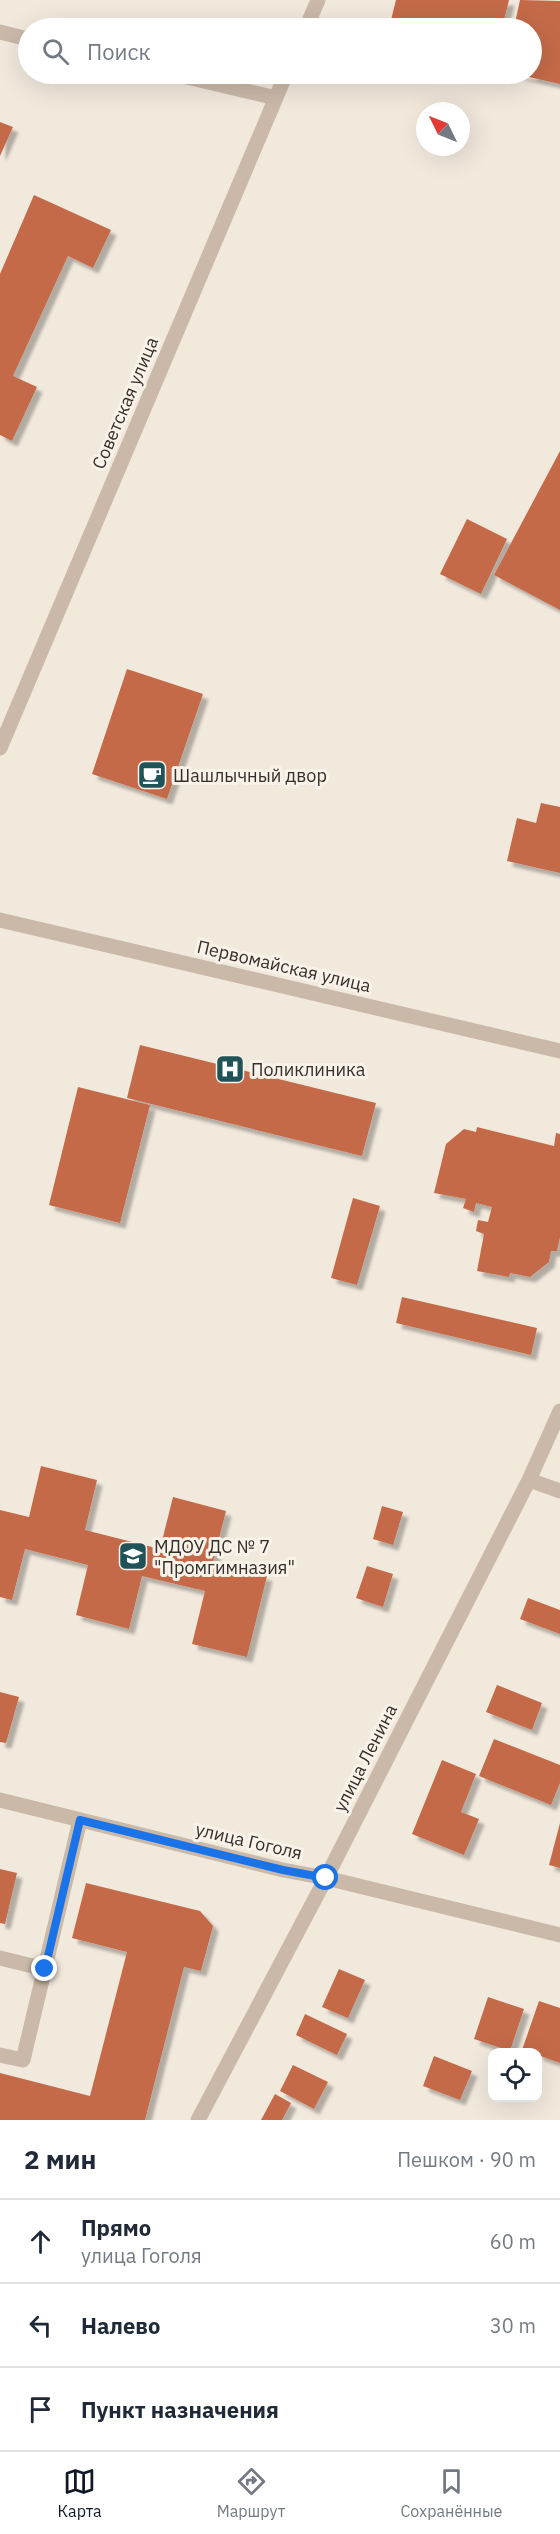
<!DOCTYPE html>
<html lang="ru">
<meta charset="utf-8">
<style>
:root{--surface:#fff;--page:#f2f2f3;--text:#1f2937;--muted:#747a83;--line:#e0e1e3;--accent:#111827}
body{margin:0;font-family:"IBM Plex Sans",sans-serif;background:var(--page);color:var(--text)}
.controls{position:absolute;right:18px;bottom:18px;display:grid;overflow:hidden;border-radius:12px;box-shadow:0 6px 24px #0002}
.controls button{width:54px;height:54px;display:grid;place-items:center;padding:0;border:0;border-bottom:2px solid var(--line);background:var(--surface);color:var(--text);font:30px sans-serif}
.compass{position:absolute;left:416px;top:102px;width:54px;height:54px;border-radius:50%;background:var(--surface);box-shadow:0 6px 24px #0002;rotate:313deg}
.stop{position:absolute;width:18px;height:18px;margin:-14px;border:4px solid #1a73e8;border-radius:50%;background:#fff}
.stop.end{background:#1a73e8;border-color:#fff;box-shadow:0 2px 6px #0008}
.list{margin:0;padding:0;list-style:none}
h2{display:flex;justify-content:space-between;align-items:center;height:78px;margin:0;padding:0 24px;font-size:26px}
h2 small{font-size:20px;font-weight:400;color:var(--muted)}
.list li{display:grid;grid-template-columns:39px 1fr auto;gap:18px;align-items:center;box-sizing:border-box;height:84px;padding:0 24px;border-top:2px solid var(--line)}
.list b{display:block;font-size:22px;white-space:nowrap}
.list p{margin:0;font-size:20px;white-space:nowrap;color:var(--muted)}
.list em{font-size:20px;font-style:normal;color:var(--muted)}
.icon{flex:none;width:33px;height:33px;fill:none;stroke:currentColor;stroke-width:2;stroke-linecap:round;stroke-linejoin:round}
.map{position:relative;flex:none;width:560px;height:2120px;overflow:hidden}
.search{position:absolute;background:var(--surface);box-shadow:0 6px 24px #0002;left:18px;right:18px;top:18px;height:66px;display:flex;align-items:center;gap:15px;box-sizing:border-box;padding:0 21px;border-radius:33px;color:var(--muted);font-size:22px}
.sheet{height:330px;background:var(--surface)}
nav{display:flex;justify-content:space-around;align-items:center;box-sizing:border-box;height:84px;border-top:2px solid var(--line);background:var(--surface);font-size:16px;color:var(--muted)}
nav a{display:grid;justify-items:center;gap:3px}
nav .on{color:var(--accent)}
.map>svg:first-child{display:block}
</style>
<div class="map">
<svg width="560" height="2120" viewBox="0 0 560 2120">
<defs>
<filter id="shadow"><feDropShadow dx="5.5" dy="5.5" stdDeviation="1.5" flood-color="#0004"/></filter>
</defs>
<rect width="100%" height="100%" fill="#f2e9dd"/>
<path fill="#c46a49" filter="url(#shadow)" d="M 396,0 L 509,0 L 502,28 L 389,28 Z
M 520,0 L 560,1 L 560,84 L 516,74 L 532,74 L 532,28 L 514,28 Z
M 0,122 L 13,127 L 0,156 Z
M 34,195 L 111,230 L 93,268 L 68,256 L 13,376 L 37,387 L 12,441 L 0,435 L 0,274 Z
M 560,451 L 560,610 L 494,575 Z
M 467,519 L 507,539 L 481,594 L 440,574 Z
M 127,669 L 203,694 L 167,799 L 92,774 Z
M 541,803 L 560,807 L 560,873 L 507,861 L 517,818 L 536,823 Z
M 140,1045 L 376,1103 L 362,1156 L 127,1098 Z
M 78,1087 L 150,1105 L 120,1223 L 49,1205 Z
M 477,1127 L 554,1146 L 556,1133 L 560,1134 L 560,1237 L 557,1251 L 551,1251 L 549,1262 L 530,1277 L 510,1273 L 509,1277 L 477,1271 L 484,1234 L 476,1231 L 478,1220 L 488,1222 L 492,1207 L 476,1203 L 474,1212 L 463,1208 L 466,1199 L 434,1193 L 446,1144 L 464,1129 L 476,1132 Z
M 353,1198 L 380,1206 L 357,1285 L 331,1278 Z
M 402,1297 L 537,1328 L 531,1355 L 396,1323 Z
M 41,1466 L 97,1480 L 85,1530 L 160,1549 L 173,1497 L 226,1511 L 213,1562 L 267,1576 L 247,1657 L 192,1644 L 205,1591 L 142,1576 L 129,1629 L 76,1615 L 88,1565 L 25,1549 L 12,1600 L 0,1597 L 0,1510 L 29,1517 Z
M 382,1506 L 403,1512 L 393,1545 L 373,1539 Z
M 367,1566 L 393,1574 L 383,1607 L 356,1598 Z
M 528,1598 L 560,1610 L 560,1634 L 520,1619 Z
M 497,1685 L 542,1703 L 532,1730 L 486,1712 Z
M 0,1692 L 19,1697 L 6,1743 L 0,1742 Z
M 494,1739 L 560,1765 L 560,1783 L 551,1805 L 479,1776 Z
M 442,1760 L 476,1774 L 461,1812 L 479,1819 L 464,1855 L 412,1834 Z
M 560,1823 L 560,1868 L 549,1865 Z
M 0,1869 L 17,1873 L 5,1924 L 0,1923 Z
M 86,1883 L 200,1911 L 213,1926 L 201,1971 L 184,1967 L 145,2120 L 0,2120 L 0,2073 L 90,2096 L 127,1952 L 72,1938 Z
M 339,1969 L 365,1980 L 348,2018 L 322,2007 Z
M 488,1997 L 524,2009 L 510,2051 L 474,2039 Z
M 539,2001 L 560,2008 L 560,2063 L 538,2055 L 538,2052 L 522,2050 Z
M 305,2014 L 347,2034 L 337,2055 L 296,2035 Z
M 434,2056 L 472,2071 L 460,2100 L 423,2086 Z
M 293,2065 L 328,2082 L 314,2109 L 280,2091 Z
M 275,2094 L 291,2103 L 282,2120 L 261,2120 Z"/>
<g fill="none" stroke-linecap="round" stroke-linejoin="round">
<path stroke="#cab9a9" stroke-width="15" d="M 306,28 L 318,0
M 0,32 L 28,39
M 174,74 L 276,98
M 0,748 L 286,74
M 0,920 L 560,1051
M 529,1480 L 560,1491
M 0,1800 L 283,1870 L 326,1878 L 560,1935
M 0,1958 L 45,1969
M 0,2055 L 23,2060 L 80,1820
M 198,2120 L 326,1878 L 529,1480 L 560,1411"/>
</g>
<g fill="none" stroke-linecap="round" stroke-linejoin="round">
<path stroke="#1a73e8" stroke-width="8" d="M 45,1969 L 80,1820 L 283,1870 L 326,1878"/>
</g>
<defs>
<g id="cafe-square" transform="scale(1.5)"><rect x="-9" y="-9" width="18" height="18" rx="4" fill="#1f5358" stroke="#f9f2e9"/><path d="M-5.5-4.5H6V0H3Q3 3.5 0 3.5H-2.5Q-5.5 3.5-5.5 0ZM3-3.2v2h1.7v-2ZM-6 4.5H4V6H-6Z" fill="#fff"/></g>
<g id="hospital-square" transform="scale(1.5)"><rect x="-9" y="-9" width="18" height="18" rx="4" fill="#1f5358" stroke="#f9f2e9"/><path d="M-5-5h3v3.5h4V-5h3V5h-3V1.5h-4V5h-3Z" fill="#fff"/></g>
<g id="school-square" transform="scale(1.5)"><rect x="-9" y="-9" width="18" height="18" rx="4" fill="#1f5358" stroke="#f9f2e9"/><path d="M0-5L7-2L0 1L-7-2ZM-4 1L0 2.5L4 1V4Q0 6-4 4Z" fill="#fff"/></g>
</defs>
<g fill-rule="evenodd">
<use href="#cafe-square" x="152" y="775"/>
<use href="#hospital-square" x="230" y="1069"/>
<use href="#school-square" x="133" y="1556"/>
</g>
<g text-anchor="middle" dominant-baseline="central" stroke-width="6" stroke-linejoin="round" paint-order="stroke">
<g font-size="18" fill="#372e29" stroke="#f9f2e9">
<text transform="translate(125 403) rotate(-67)">Советская улица</text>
<text transform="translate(284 966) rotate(13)">Первомайская улица</text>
<text transform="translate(365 1758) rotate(-63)">улица Ленина</text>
<text transform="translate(249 1841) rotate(13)">улица Гоголя</text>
</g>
<g font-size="18" fill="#372e29" stroke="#f9f2e9" text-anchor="start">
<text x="173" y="775">Шашлычный двор</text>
<text x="251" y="1069">Поликлиника</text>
<text x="154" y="1546">МДОУ ДС № 7<tspan x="154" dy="21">"Промгимназия"</tspan></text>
</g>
</g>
</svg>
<div class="controls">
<button><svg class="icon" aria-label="locate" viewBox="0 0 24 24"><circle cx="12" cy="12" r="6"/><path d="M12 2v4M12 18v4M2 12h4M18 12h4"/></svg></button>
</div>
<svg class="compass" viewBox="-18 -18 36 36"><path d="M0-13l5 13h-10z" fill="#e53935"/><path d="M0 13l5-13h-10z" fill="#747a83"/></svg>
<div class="stop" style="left:326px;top:1878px"></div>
<div class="stop end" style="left:45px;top:1969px"></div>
<div class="search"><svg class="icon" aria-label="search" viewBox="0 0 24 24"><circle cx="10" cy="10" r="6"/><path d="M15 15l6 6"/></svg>Поиск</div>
</div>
<section class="sheet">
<h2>2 мин<small>Пешком · 90 m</small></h2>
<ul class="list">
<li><svg class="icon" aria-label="ahead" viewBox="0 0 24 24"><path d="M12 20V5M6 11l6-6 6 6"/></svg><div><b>Прямо</b><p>улица Гоголя</p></div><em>60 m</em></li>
<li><svg class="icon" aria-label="left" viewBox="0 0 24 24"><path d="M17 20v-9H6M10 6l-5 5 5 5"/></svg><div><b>Налево</b></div><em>30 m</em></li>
<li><svg class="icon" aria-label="arrive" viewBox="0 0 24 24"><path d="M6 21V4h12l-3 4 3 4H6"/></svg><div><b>Пункт назначения</b></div></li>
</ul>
</section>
<nav>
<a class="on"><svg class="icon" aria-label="map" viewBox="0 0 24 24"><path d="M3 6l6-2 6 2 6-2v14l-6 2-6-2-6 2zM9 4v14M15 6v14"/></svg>Карта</a>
<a><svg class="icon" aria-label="directions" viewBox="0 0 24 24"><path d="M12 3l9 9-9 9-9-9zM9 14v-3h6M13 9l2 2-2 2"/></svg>Маршрут</a>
<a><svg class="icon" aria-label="saved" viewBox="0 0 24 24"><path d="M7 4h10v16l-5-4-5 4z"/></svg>Сохранённые</a>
</nav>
